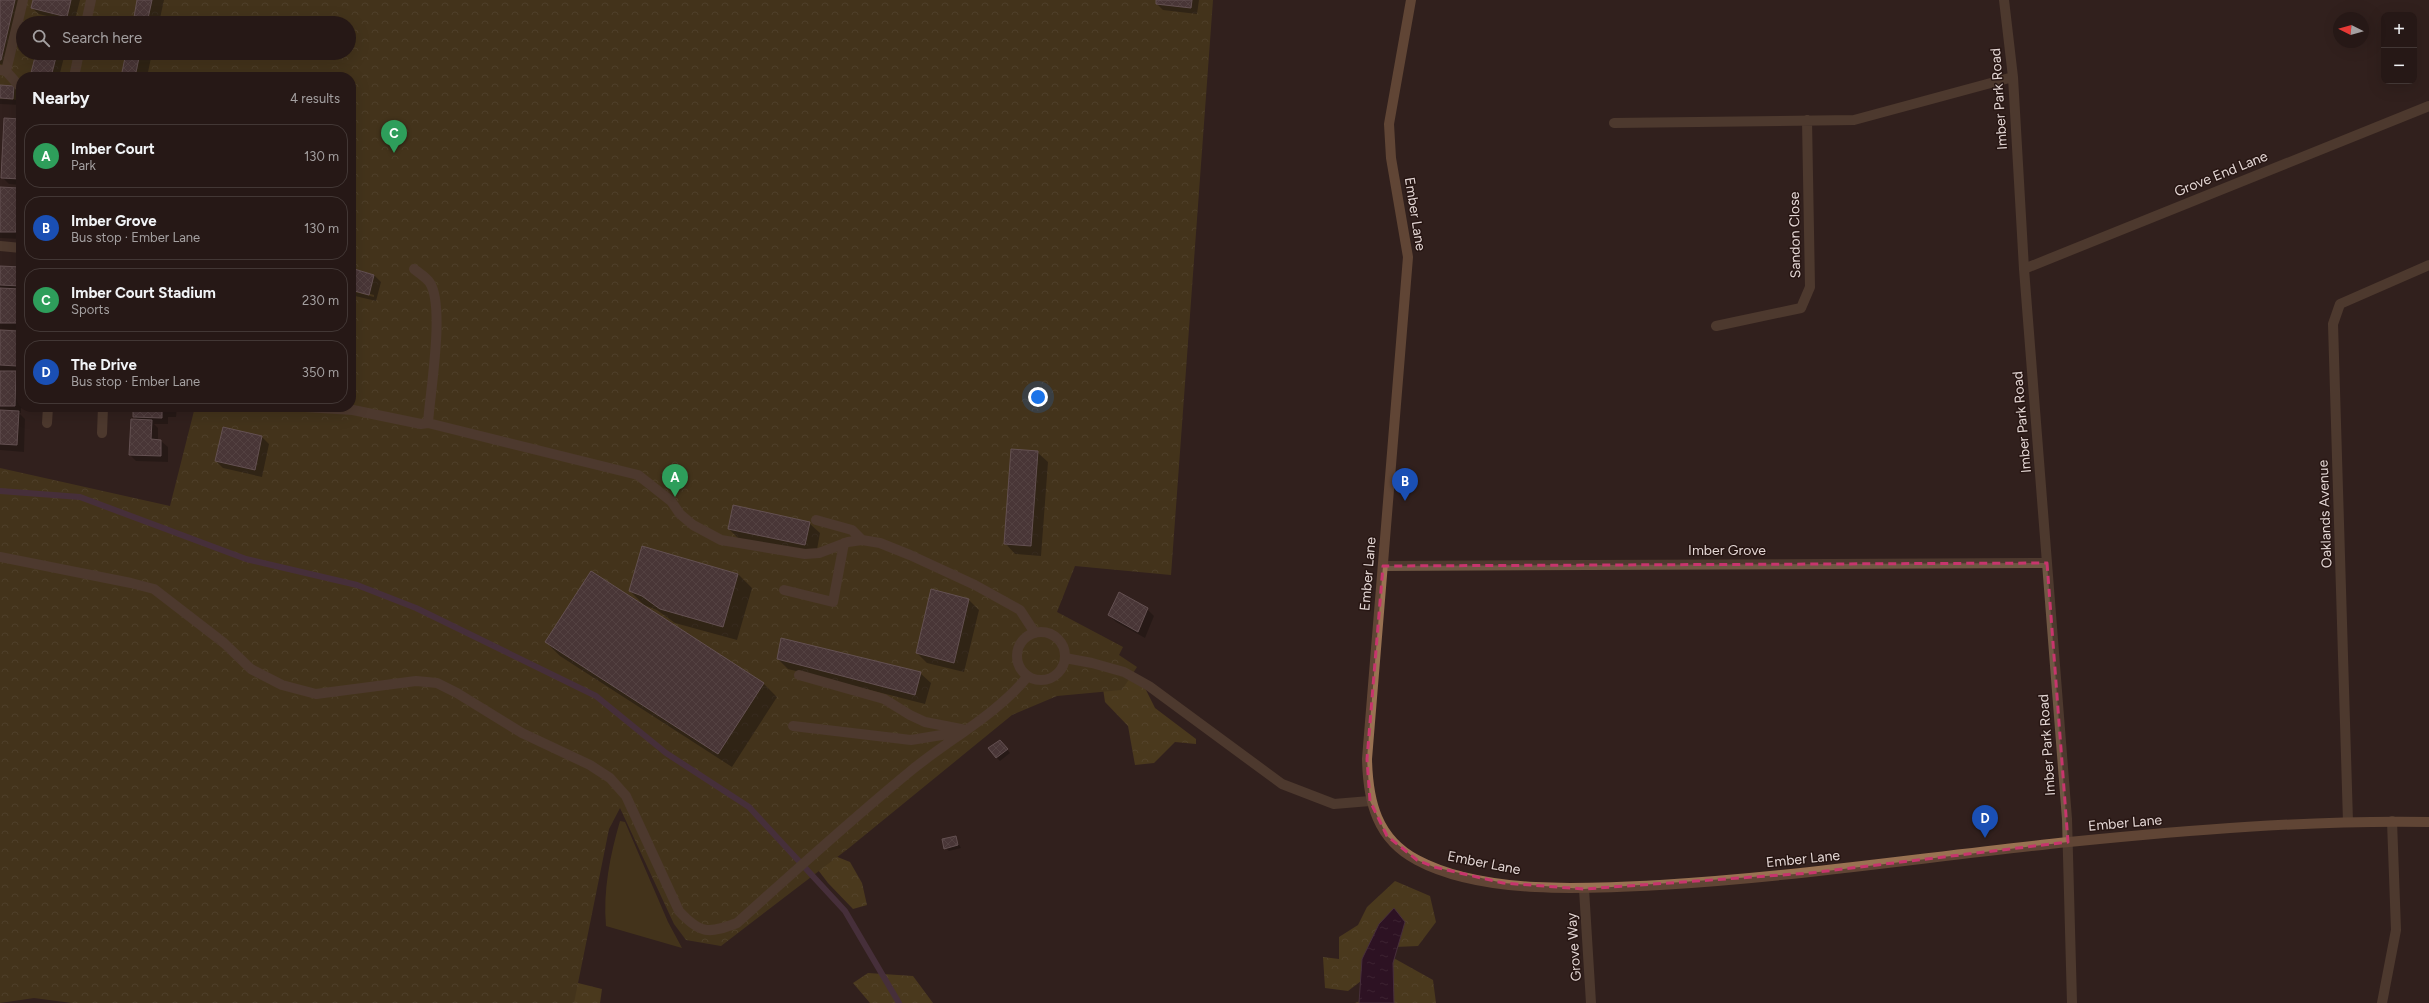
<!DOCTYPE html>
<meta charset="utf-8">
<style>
:root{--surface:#261816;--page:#322523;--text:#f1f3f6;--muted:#a4a0a1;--line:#423735;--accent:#69c3f1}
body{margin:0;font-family:Figtree,sans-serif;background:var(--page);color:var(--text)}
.controls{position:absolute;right:12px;top:12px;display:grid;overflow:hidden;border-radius:8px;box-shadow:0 4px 16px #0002}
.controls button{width:36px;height:36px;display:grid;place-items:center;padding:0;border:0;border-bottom:1px solid var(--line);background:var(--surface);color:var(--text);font:20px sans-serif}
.compass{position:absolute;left:2333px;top:12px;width:36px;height:36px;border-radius:50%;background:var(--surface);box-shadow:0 4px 16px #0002;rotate:275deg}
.you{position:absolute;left:1038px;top:397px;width:14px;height:14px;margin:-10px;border:3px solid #fff;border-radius:50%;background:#1a73e8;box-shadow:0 0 0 6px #1a73e833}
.badge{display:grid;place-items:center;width:26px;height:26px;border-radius:50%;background:var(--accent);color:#fff;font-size:13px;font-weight:700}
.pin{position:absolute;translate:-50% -33px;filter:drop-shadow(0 1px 2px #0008)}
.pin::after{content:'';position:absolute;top:21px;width:14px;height:12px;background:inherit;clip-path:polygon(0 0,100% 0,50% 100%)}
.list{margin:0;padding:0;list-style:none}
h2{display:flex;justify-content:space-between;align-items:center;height:52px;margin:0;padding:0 16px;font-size:17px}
h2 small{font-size:13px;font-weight:400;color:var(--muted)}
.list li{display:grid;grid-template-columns:26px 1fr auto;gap:12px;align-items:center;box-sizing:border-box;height:64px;margin:0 8px 8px;padding:0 8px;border:1px solid var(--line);border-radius:16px}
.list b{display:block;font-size:15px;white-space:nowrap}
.list p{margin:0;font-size:13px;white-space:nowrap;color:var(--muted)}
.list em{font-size:13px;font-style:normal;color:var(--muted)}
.icon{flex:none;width:22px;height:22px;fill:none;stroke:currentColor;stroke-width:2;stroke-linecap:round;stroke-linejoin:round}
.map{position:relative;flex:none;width:2429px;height:1003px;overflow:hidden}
.search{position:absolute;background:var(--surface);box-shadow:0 4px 16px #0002;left:16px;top:16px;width:340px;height:44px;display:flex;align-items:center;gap:10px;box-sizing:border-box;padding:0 14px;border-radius:22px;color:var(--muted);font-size:15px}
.panel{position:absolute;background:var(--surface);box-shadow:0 4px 16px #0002;left:16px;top:72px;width:340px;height:340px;border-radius:16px}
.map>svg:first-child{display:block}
</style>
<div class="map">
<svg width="2429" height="1003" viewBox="0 0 2429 1003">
<defs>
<pattern id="forest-crowns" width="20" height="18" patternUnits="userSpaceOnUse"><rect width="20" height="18" fill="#69571d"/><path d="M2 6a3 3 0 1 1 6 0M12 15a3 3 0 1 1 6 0" fill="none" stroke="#7e6e3d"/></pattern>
<pattern id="park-crowns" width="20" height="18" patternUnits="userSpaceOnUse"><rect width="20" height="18" fill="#5a4b19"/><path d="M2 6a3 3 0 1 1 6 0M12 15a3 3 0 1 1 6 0" fill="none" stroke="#72643a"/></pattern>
<pattern id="water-ripples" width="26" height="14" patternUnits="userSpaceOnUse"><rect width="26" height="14" fill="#29002b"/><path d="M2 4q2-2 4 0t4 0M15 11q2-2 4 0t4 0" fill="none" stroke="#482449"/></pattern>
<pattern id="building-cross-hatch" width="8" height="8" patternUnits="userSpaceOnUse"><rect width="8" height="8" fill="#665157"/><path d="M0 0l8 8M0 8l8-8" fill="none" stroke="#7c696e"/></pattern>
</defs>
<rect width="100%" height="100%" fill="#32201d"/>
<path fill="#5a4b19" d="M 620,821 L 625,822 L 668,922 L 682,948 L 606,926 C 603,890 610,856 620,821 Z"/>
<path fill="url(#forest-crowns)" d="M 1101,675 L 1139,676 L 1155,708 L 1196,739 L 1196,744 L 1175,742 L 1154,763 L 1135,765 L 1128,726 L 1105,702 Z
M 825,852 L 850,862 L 862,883 L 867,905 L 853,909 L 828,883 L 815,866 Z
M 1395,881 L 1430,896 L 1436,922 L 1418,946 L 1395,947 L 1390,956 L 1433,980 L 1436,1003 L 1355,1003 L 1366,999 L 1374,971 L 1348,991 L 1325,988 L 1323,957 L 1339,959 L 1339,937 L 1358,925 L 1367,907 Z
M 868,973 L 913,976 L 933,1003 L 870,1003 L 853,983 Z
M 574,982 L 602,989 L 600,1003 L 561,1003 Z"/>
<path fill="url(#park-crowns)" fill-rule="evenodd" d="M 0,0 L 1213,0 L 1171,575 L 1075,566 L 1057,612 L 1123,647 L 1119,655 L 1137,667 L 1122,690 L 1057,696 L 1012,715 L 849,848 L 721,946 L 686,940 L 674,924 L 620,808 L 609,829 L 574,1003 L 72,1003 L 34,998 L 0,1003 L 0,468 L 170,506 L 195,407 L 351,407 L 351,77 L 21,77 L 21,100 L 0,99 ZM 23,23 L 349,23 L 349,53 L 23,53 Z"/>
<path fill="url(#water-ripples)" stroke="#61405e" d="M 1394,908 L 1405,922 L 1393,963 L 1394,1003 L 1359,1003 L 1362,959 L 1379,924 Z"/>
<path fill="#0007" d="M 0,0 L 19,0 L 7,66 L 0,64 Z
M 34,0 L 80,0 L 74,23 L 39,14 L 32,8 Z
M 139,0 L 164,0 L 159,23 L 134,23 Z
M 1157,0 L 1199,0 L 1197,14 L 1163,10 L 1157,4 Z
M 37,53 L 65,53 L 59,77 L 31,77 Z
M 127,53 L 152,53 L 147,77 L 122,77 Z
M 0,86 L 14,87 L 21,94 L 20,105 L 0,104 Z
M 21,120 L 21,185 L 9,184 L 2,177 Z
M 0,188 L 18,189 L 21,193 L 21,239 L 0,238 Z
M 0,267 L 21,268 L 21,330 L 0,329 L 0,289 L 2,289 L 0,287 Z
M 351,269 L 374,275 L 381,282 L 376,301 L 351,295 L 351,291 L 374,297 L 374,295 L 351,289 Z
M 0,331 L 18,332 L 21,335 L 21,372 L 14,372 L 21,378 L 21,413 L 19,413 L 25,419 L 24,452 L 0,450 Z
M 134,407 L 177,407 L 176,417 L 168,417 L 168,424 L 154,424 L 158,428 L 158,440 L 161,441 L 168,447 L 168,462 L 136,461 L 130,455 L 138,420 L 134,416 Z
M 224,428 L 262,437 L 269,444 L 262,477 L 223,468 L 216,461 Z
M 1037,452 L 1048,462 L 1041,556 L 1015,554 L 1005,543 Z
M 809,523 L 820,533 L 816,555 L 739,539 L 729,529 Z
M 738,574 L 752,588 L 737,640 L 675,623 L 657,610 L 644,605 L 630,591 Z
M 932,590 L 969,600 L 979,610 L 964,672 L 927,663 L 917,653 Z
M 1147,609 L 1154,616 L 1145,638 L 1116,622 L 1109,615 Z
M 546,642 L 763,683 L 777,697 L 732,767 L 560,656 Z
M 778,659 L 920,673 L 931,683 L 925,704 L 788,669 Z
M 1003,744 L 1010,753 L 1000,761 L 997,758 Z
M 955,837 L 961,848 L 949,851 L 945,848 Z"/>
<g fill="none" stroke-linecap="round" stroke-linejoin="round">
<path stroke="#61405e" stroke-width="6" d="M 0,491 L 80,497 L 246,559 L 357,585 L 416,608 L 596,696 L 666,753 L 749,807 L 845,911 L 899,1003"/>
</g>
<path fill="url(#building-cross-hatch)" stroke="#a18a91" d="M 0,0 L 15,0 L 1,60 L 0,60 Z
M 33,0 L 71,0 L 67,17 L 31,8 Z
M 137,0 L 152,0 L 147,23 L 133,23 Z
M 1156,0 L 1192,0 L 1191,8 L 1156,4 Z
M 36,53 L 57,53 L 51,77 L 30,77 Z
M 126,53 L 140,53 L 135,77 L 121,77 Z
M 0,85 L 14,86 L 13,99 L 0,98 Z
M 4,118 L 21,119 L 21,179 L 1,178 Z
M 0,187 L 18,188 L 16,232 L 0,232 Z
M 0,266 L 21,267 L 21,286 L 0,285 Z
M 351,268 L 374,275 L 369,295 L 351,290 Z
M 0,288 L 20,289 L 19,323 L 0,323 Z
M 0,330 L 18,331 L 17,366 L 0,365 Z
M 0,371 L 16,371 L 15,406 L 0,406 Z
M 133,407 L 170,407 L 170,411 L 162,411 L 162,418 L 133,417 Z
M 0,410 L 19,411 L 17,445 L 0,444 Z
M 131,419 L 152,420 L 151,439 L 161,440 L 161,456 L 129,455 Z
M 223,427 L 262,436 L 255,470 L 215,461 Z
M 1011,449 L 1038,451 L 1031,546 L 1004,544 Z
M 733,505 L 810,522 L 805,545 L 728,529 Z
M 642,546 L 738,574 L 723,627 L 660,609 L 642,596 L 629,591 Z
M 591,571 L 764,683 L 718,754 L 545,642 Z
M 931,589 L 969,599 L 954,663 L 916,653 Z
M 1119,592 L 1148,608 L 1138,632 L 1108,615 Z
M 781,638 L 921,672 L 915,695 L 777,659 Z
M 1000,740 L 1008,749 L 996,758 L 988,748 Z
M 956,836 L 958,845 L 944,849 L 942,839 Z"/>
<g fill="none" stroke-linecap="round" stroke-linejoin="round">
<path stroke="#6f5743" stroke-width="10" d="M 86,23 L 91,0
M 0,70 L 6,71 L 21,88
M 6,71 L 23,0
M 74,77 L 79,53
M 414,269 C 419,273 427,278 430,283 C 445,307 430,393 428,423 L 638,475 L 671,501 L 680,514 L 693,525 L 721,540 L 805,554 L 819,553 L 848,542 L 862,540 L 880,543 L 910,555 L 975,585 L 1020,610 L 1035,633
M 305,407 L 353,410 L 421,424 L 428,423
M 816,520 L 852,530 L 862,540
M 0,557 L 131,583 L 154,589 L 224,643 L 251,669 L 282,685 L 316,694 L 416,681 L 437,683 L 457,693 L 522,733 L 590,765 L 610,778 L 626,796 L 679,911 C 700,934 709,934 737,923 C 795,871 853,818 913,769 C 951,738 996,715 1028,676
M 784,590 L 833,602 L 844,543
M1017 656a24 24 0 1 1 48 0a24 24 0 1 1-48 0Z
M 1065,658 L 1092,663 L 1124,672 L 1149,686 L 1282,784 L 1334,804 L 1370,801
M 799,675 L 884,699 L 910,715 L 925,722 L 966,730
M 793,726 L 911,740 L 960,732
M 2382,1003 L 2396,930 L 2392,821"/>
<path stroke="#6f5743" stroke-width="10" d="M 2004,0 L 2013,77 L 2024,269 L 2067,819 L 2072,1003
M 1614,123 L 1854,120 L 2013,77
M 0,246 L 21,248
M 2024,269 L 2429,106
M 1716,326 L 1801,308 L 1810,287 L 1807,120
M 47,423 L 48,407
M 102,433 L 103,407
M 1383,566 L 2047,563
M 2348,822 L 2333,324 L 2340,304 L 2429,265
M 1584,889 L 1591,1003"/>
<path stroke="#997252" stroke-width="10" d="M 1411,0 L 1389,124 L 1391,158 L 1408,257 L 1367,759 C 1368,802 1377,839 1417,860 C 1482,895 1588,889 1660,885 C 1797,877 1933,856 2069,842 C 2189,830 2308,820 2429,822"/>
</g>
<path d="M0 0H2429V1003H0ZM 2047,563 L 2068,842 L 1810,873 L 1584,889 L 1503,883 L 1434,867 L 1417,860 L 1387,836 L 1370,801 L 1367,759 L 1383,566 Z" fill="#32201d" fill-opacity=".55" fill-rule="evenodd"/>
<path fill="none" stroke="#c7356d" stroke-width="3" stroke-dasharray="8 5" stroke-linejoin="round" d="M 2047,563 L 2068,842 L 1810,873 L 1584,889 L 1503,883 L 1434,867 L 1417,860 L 1387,836 L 1370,801 L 1367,759 L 1383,566 Z"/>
<g text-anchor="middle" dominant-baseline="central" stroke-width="3" stroke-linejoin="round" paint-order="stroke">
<g font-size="14" fill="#e4d7d5" stroke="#271613">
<text transform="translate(1999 99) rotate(-94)">Imber Park Road</text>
<text transform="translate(2221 174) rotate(-22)">Grove End Lane</text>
<text transform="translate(1415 214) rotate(81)">Ember Lane</text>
<text transform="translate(1795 235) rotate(-91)">Sandon Close</text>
<text transform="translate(2022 422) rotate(-95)">Imber Park Road</text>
<text transform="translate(2325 514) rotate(-92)">Oaklands Avenue</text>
<text x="1727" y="550">Imber Grove</text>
<text transform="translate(1368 574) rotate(-85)">Ember Lane</text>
<text transform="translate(2047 745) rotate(-94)">Imber Park Road</text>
<text transform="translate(2125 823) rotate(-5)">Ember Lane</text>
<text transform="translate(1803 859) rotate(-6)">Ember Lane</text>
<text transform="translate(1484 863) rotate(11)">Ember Lane</text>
<text transform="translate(1574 947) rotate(-94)">Grove Way</text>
</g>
</g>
</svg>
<div class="controls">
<button>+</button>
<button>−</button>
</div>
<svg class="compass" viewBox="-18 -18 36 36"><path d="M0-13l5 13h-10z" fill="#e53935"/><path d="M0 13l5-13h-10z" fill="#a4a0a1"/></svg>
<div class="you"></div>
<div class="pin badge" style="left:675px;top:497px;background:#2e9e5b">A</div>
<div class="pin badge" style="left:1405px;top:501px;background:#1a4fb4">B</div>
<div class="pin badge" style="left:394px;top:153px;background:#2e9e5b">C</div>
<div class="pin badge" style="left:1985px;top:838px;background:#1a4fb4">D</div>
<div class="search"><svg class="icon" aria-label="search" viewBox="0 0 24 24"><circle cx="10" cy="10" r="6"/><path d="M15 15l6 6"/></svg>Search here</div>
<section class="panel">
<h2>Nearby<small>4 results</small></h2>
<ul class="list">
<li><span class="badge" style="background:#2e9e5b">A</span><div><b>Imber Court</b><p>Park</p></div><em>130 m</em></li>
<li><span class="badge" style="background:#1a4fb4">B</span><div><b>Imber Grove</b><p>Bus stop · Ember Lane</p></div><em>130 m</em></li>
<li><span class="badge" style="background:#2e9e5b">C</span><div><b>Imber Court Stadium</b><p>Sports</p></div><em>230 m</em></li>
<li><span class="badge" style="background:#1a4fb4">D</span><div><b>The Drive</b><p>Bus stop · Ember Lane</p></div><em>350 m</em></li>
</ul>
</section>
</div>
